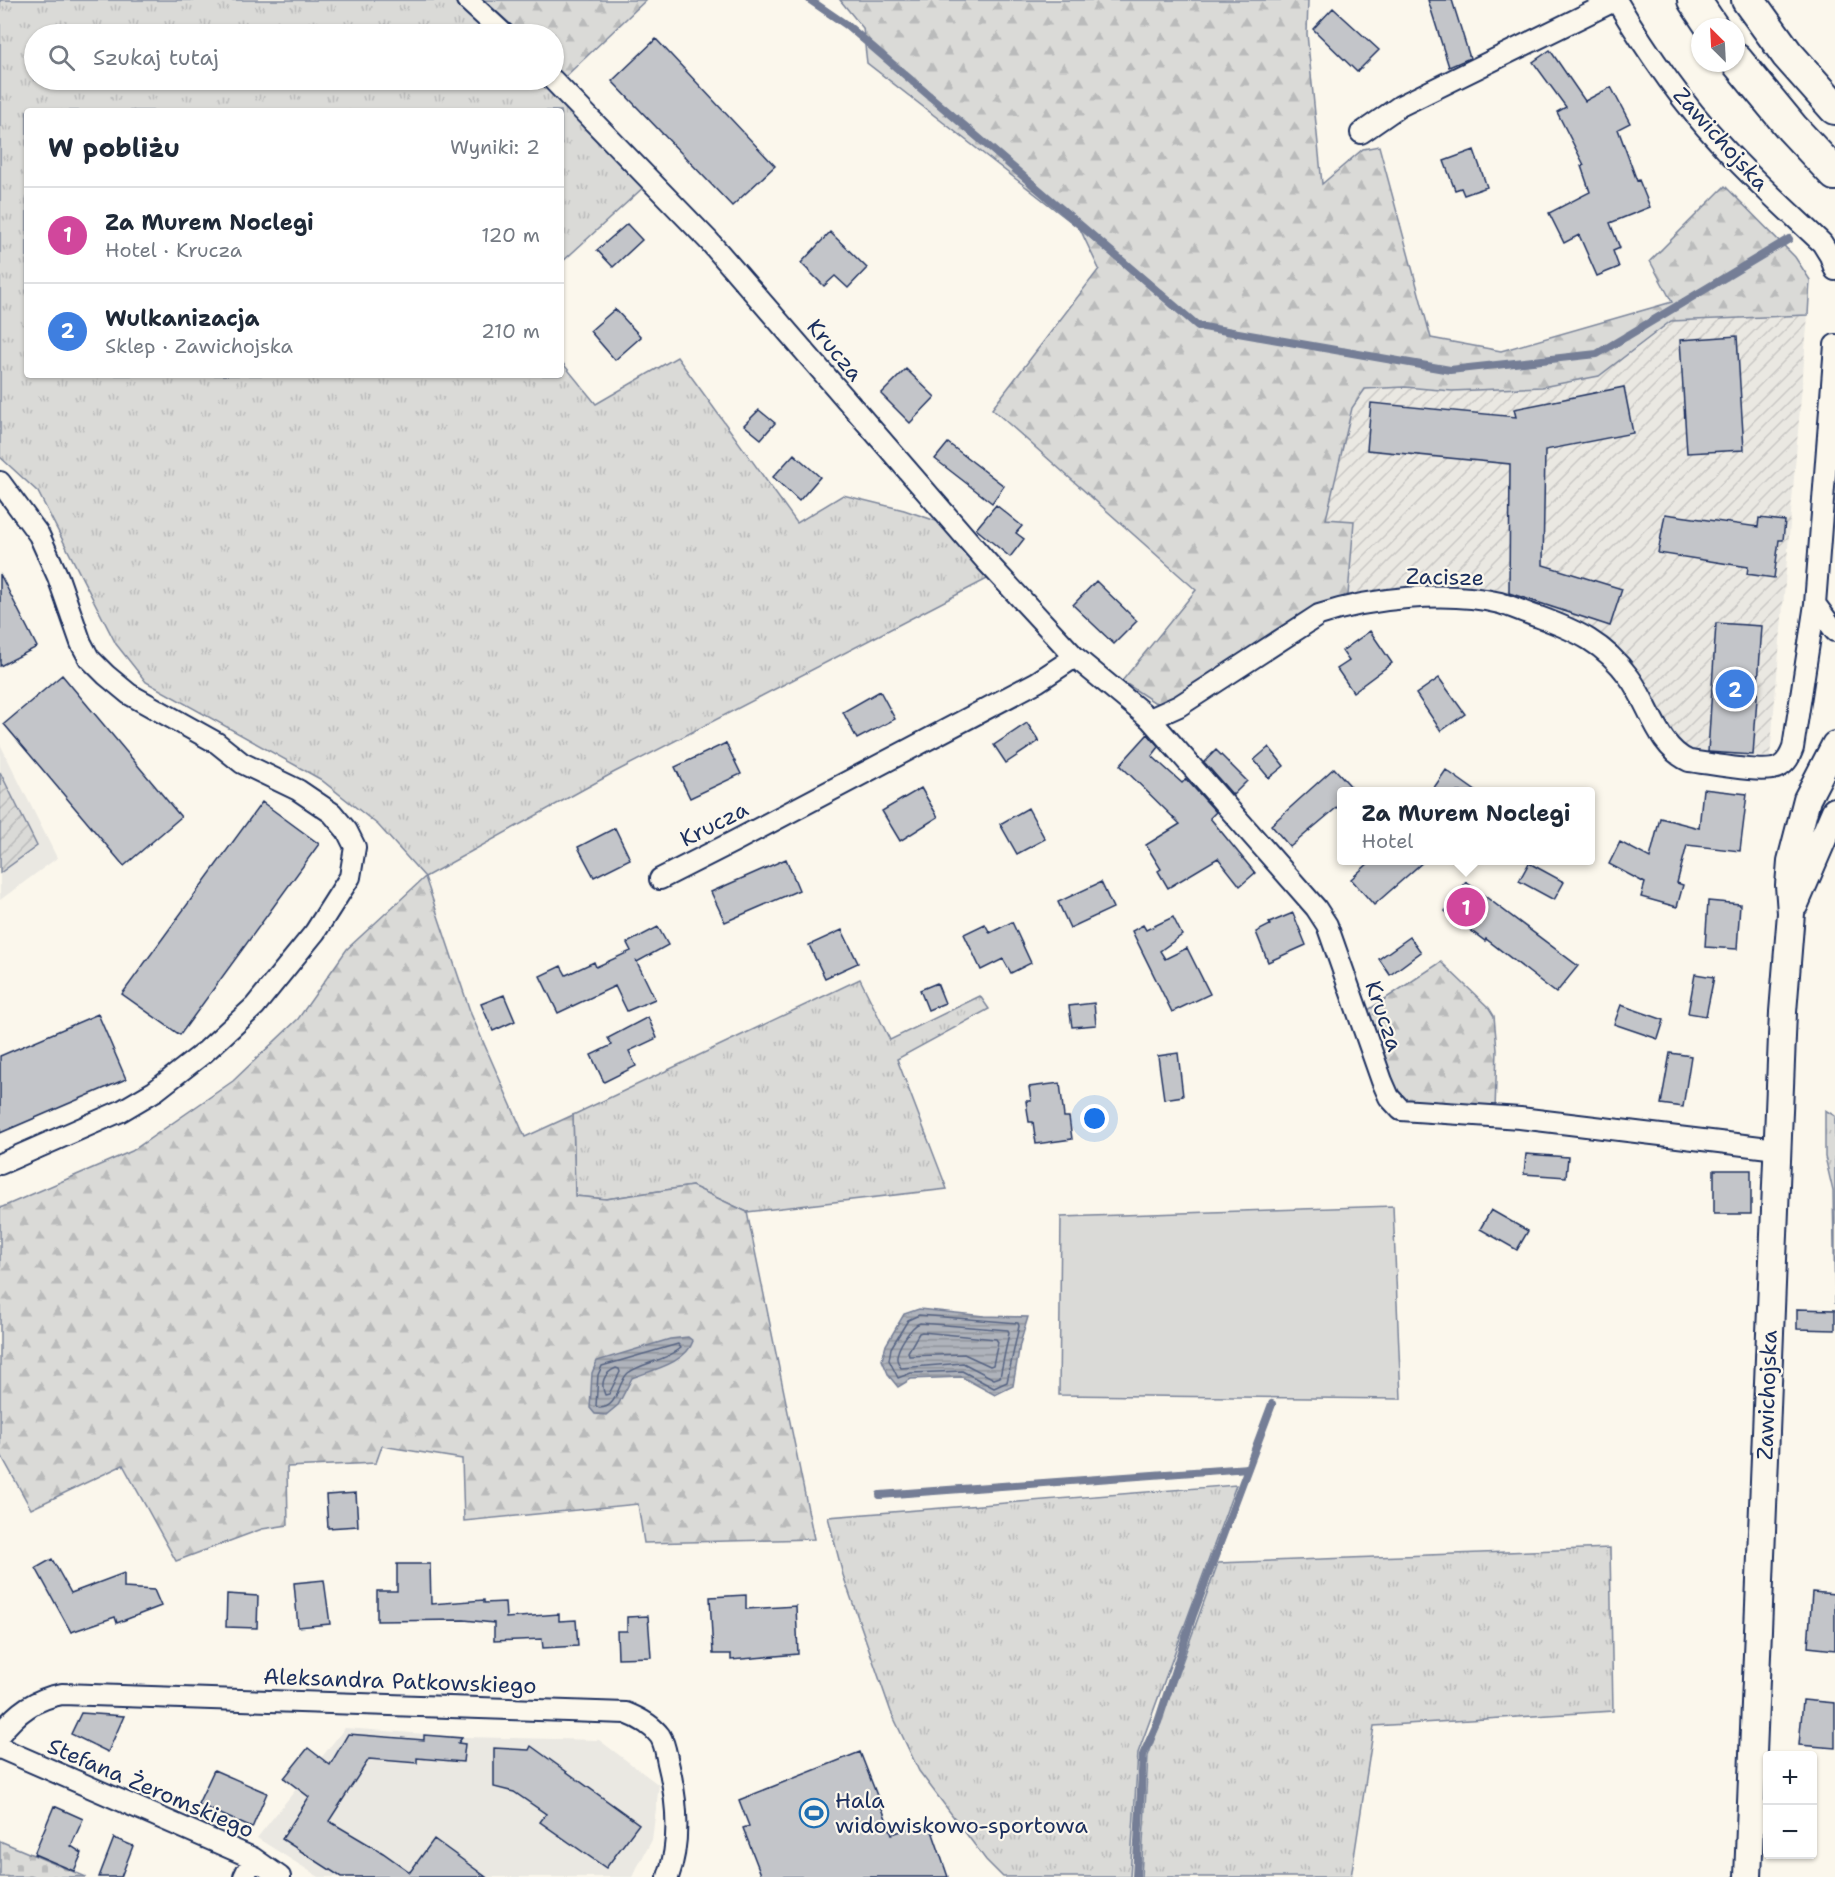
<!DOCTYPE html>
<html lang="pl">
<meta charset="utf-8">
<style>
:root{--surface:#fff;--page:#f2f2f3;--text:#1f2937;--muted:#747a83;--line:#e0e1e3;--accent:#ea580c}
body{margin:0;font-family:"Shantell Sans",sans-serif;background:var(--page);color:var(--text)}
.controls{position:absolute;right:18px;bottom:18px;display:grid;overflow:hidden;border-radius:6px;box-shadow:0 2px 4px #0004}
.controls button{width:54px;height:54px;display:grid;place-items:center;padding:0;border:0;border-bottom:2px solid var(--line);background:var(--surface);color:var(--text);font:30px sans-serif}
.compass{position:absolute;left:1691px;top:18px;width:54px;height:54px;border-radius:50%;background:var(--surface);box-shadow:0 2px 4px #0004;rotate:336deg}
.you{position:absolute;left:1095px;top:1119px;width:21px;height:21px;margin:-15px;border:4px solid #fff;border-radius:50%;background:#1a73e8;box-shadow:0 0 0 9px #1a73e833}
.badge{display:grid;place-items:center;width:39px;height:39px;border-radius:50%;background:var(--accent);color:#fff;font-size:20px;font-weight:700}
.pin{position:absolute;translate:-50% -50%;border:3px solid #fff;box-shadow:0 2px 6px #0006}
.popup{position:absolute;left:1337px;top:787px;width:258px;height:78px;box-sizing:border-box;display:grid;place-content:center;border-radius:6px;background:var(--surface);filter:drop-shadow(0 2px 4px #0005);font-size:20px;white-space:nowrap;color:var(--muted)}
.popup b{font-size:22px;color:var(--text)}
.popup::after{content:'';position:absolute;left:50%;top:100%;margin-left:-12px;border:12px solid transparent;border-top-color:var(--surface)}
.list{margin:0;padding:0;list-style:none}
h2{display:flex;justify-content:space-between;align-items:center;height:78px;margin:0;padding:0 24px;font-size:26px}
h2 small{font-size:20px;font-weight:400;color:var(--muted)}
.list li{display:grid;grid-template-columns:39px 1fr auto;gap:18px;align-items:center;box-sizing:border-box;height:96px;padding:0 24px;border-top:2px solid var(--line)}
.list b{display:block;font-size:22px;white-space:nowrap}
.list p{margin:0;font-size:20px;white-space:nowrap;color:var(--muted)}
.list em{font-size:20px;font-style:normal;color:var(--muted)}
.icon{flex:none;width:33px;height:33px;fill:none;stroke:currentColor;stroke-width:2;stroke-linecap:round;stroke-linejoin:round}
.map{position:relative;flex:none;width:1835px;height:1877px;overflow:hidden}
.search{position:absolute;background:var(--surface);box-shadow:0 2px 4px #0004;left:24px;top:24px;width:540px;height:66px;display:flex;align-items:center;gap:15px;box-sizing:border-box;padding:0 21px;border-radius:33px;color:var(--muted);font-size:22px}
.panel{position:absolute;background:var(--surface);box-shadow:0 2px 4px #0004;left:24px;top:108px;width:540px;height:270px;border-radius:6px}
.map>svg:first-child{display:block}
</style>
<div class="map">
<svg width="1835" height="1877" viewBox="0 0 1835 1877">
<defs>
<pattern id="industrial-furrows" width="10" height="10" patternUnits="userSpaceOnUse" patternTransform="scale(1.5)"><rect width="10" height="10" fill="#eae8e2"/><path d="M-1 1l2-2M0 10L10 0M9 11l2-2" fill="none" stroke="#c8c7c4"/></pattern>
<pattern id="grass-tufts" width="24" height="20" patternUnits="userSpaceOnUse" patternTransform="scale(1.5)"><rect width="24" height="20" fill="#dadad7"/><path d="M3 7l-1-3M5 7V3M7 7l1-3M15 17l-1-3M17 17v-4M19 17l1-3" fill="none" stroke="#babbbb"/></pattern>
<pattern id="forest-firs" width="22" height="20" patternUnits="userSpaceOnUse" patternTransform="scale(1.5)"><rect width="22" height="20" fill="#dadad7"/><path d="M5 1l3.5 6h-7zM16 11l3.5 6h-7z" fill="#babbbb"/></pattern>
<pattern id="cemetery-stones" width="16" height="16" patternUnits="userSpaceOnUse" patternTransform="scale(1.5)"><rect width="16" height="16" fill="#dadad7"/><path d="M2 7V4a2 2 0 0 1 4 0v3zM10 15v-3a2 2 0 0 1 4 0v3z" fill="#babbbb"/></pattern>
<pattern id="garden-furrows" width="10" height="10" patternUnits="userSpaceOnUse" patternTransform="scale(1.5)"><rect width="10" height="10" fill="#dadad7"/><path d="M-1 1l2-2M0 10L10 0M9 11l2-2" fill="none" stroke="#babbbb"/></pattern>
<pattern id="water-rules" width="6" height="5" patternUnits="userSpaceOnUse" patternTransform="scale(1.5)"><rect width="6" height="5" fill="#afb3bb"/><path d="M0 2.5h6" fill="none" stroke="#8e929b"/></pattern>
</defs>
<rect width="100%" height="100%" fill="#fbf7ec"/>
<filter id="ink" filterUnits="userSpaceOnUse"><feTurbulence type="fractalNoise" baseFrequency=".0167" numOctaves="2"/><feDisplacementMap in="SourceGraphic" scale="12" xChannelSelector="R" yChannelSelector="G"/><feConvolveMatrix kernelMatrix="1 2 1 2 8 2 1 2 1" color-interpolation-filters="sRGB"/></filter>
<g filter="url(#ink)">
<path fill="#eae8e2" d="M 0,744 L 57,858 L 0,900 Z
M 345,1728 L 465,1737 L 599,1740 L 659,1785 L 652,1840 L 632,1877 L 319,1877 L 257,1838 Z"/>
<path fill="url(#industrial-furrows)" d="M 1808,315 L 1770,757 L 1689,752 L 1674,737 L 1630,664 L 1595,632 L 1500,593 L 1433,590 L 1348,595 L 1354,522 L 1326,519 L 1352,408 L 1365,389 L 1405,387 L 1635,350 L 1671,321 Z"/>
<path fill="url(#grass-tufts)" stroke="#7a849a" stroke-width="1.5" d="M 0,0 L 460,0 L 494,34 L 34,34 L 34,80 L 540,80 L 647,184 L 561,263 L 561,111 L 27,111 L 27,375 L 561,375 L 561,361 L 596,404 L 677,357 L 797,523 L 843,495 L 904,510 L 945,524 L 991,577 L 613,773 L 425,877 L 378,825 L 320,779 L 146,682 L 116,644 L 38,492 L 0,457 Z
M 860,979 L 890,1040 L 980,996 L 989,1009 L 897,1059 L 947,1189 L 747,1212 L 692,1186 L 606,1199 L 575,1196 L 573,1115 Z
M 1825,1110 L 1835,1116 L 1835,1304 L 1833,1191 L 1825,1157 Z
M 1236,1485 L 1138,1753 L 1130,1877 L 1003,1877 L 986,1860 L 919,1771 L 891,1712 L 843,1575 L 828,1517 Z
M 1610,1548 L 1613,1711 L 1374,1726 L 1351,1877 L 1141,1877 L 1148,1756 L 1218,1563 Z"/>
<path fill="url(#forest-firs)" stroke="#7a849a" stroke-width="1.5" d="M 484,0 L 646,0 L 565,77 L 554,66 L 554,34 L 521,34 Z
M 840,0 L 1308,0 L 1307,34 L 1322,184 L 1363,149 L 1379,146 L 1431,338 L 1501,351 L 1672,302 L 1650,261 L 1725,186 L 1795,257 L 1810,280 L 1808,315 L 1671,321 L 1599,376 L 1542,387 L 1452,391 L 1405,387 L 1365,389 L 1352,408 L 1326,519 L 1354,521 L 1348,595 L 1314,608 L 1171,706 L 1154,702 L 1122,681 L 1196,590 L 992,409 L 1099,269 L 1080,229 L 867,63 L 863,28 Z
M 425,877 L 471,1014 L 525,1137 L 573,1115 L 575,1196 L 606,1199 L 692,1186 L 747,1212 L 814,1539 L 644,1543 L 638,1504 L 464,1521 L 462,1459 L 382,1446 L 376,1463 L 287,1467 L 288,1525 L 262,1529 L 176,1561 L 123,1465 L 31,1509 L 0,1453 L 0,1208 L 132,1151 L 233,1081 L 298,1019 L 347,949 Z
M 1441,962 L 1489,1008 L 1494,1016 L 1497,1050 L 1495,1110 L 1407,1103 L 1390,1083 L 1365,1012 Z"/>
<path fill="url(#cemetery-stones)" stroke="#7a849a" stroke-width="1.5" d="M 0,1841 L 86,1877 L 0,1877 Z"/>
<path fill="#dadad7" stroke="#7a849a" stroke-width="1.5" d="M 1393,1206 L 1401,1399 L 1059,1395 L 1061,1217 Z"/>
<path fill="url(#garden-furrows)" stroke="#7a849a" stroke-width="1.5" d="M 0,772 L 37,846 L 0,873 Z"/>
<path fill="url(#water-rules)" stroke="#747e96" stroke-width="1.5" d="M 919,1309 L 984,1316 L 1028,1317 L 1020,1344 L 1013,1386 L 995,1395 L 962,1377 L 911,1379 L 898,1387 L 889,1376 L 882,1360 L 886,1345 L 904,1314 Z
M 688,1337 L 693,1341 C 686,1363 652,1370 632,1378 L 618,1405 L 606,1415 L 595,1414 L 590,1408 L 592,1373 L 597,1361 L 670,1339 Z"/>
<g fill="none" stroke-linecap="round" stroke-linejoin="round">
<path stroke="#566483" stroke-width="1.5" d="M 919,1315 L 1018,1323 L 1019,1326 L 1007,1382 L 994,1388 L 962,1371 L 911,1373 L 898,1378 L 889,1360 L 891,1348 L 908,1320 Z
M 920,1323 L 1008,1330 L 1009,1333 L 1000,1377 L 994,1379 L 963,1363 L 901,1368 C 900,1366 897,1361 897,1359 C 896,1349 911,1326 920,1323 Z
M 922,1332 L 996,1339 L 998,1342 L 993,1365 L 990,1366 L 964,1354 L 909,1356 L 908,1352 L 919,1333 Z
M 678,1344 L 681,1348 C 666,1361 641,1363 628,1373 C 617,1383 618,1409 599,1408 L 596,1406 L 598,1375 L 602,1366 Z
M 616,1368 L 619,1369 L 620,1372 L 609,1394 L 605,1395 C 600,1383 604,1373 616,1368 Z"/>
<path stroke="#747e96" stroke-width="8" d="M 810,0 L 848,26 L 1198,326 L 1450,370 L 1597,354 L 1789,239
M 880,1495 L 1248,1468
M 1136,1877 L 1143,1755 L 1158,1722 L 1193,1615 L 1272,1404"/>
</g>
<path fill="#c3c5c9" stroke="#1b2f5e" stroke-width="1.5" d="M 1428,0 L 1452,0 L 1470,58 L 1449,67 Z
M 1333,8 L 1379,50 L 1357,72 L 1313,29 Z
M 656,39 L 775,166 L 732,206 L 612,81 Z
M 1550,50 L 1585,101 L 1611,87 L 1630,123 L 1618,129 L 1637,181 L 1639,180 L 1650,207 L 1610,223 L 1620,248 L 1613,251 L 1619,267 L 1597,276 L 1579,235 L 1564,243 L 1549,213 L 1590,192 L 1581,166 L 1584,165 L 1557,112 L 1566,107 L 1533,62 Z
M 1474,150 L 1487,187 L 1464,195 L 1461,188 L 1455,190 L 1444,161 Z
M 627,224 L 642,240 L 613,267 L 597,250 Z
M 830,232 L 867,268 L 848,288 L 835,276 L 824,286 L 801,263 Z
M 615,309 L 641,337 L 615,360 L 590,331 Z
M 1737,336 L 1744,450 L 1687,453 L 1680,340 Z
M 906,369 L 935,397 L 910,423 L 881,394 Z
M 1624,387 L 1633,433 L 1545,450 L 1543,565 L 1622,589 L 1610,626 L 1509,593 L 1510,464 L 1367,450 L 1371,403 L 1516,417 L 1514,409 Z
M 759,410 L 775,423 L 761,439 L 744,425 Z
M 948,443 L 1004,486 L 992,503 L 935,459 Z
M 794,454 L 820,477 L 799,501 L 773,477 Z
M 996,505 L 1022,526 L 1016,533 L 1024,539 L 1010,557 L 976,529 Z
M 1665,514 L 1758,527 L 1759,518 L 1785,521 L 1783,540 L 1779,540 L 1774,578 L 1747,574 L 1748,567 L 1658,553 Z
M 0,574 L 37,647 L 0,666 Z
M 1096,581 L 1137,621 L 1114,644 L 1073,605 Z
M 1716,623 L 1762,626 L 1753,755 L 1708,752 Z
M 1370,631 L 1392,663 L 1353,692 L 1337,669 L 1349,661 L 1342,651 Z
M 62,675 L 181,817 L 124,866 L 4,724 Z
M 1439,678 L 1465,714 L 1441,731 L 1416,694 Z
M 880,691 L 895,719 L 857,739 L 843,712 Z
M 1027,723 L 1039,741 L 1006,763 L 994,745 Z
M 1148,734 L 1159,747 L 1152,756 L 1182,783 L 1186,779 L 1216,812 L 1210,818 L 1255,873 L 1240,886 L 1218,858 L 1168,888 L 1158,871 L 1161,869 L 1146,845 L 1180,824 L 1120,765 Z
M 726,743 L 741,774 L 690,798 L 675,767 Z
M 1269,747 L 1284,766 L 1269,778 L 1254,760 Z
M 1216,750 L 1247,781 L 1233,795 L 1204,762 Z
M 1334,768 L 1356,792 L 1341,792 L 1341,804 L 1290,847 L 1271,825 Z
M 1446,770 L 1477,792 L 1431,792 Z
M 921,788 L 938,817 L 900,841 L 882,811 Z
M 1703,789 L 1747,794 L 1740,851 L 1687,845 L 1677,883 L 1683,885 L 1677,907 L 1641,897 L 1645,883 L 1609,864 L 1620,842 L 1650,858 L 1660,818 L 1699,828 Z
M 262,802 L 319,844 L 180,1035 L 122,994 Z
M 1028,808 L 1045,839 L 1017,854 L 1000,824 Z
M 615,828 L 630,859 L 594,877 L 578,847 Z
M 786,859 L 799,890 L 725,922 L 711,892 Z
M 1371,861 L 1424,861 L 1374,905 L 1351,879 Z
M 1529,863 L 1564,882 L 1554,900 L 1519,881 Z
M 1101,882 L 1113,908 L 1070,928 L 1058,902 Z
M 1466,882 L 1578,966 L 1556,993 L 1486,939 L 1485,941 L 1445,911 Z
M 1708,901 L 1740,904 L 1737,949 L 1705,947 Z
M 1293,913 L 1306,945 L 1268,962 L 1256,932 L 1270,925 L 1269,923 Z
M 1173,917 L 1182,935 L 1160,951 L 1165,959 L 1187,948 L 1210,994 L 1172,1012 L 1132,931 L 1143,925 L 1146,930 Z
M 1012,922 L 1031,963 L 1011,973 L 1003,959 L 981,970 L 964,934 L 985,924 L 990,933 Z
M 658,927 L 668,945 L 637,962 L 636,960 L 655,999 L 627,1011 L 615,986 L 558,1013 L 540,976 L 561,966 L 566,975 L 594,962 L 596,967 L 631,951 L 627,943 Z
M 842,930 L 858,963 L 825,978 L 809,945 Z
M 1410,937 L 1421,952 L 1390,975 L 1379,959 Z
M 1695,974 L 1714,977 L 1706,1016 L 1688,1013 Z
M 937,983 L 945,1003 L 928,1010 L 920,990 Z
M 504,995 L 515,1021 L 493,1031 L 481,1004 Z
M 1094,1003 L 1096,1025 L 1072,1027 L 1069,1006 Z
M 1621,1005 L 1664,1020 L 1658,1039 L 1614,1024 Z
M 98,1014 L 126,1079 L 0,1133 L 0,1056 Z
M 648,1017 L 657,1038 L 629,1051 L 636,1066 L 604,1082 L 591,1055 L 612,1045 L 608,1038 Z
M 1178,1053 L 1183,1096 L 1164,1099 L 1158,1056 Z
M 1670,1053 L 1691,1056 L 1683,1107 L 1661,1104 Z
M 1060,1083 L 1064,1117 L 1069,1117 L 1072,1139 L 1036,1144 L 1033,1122 L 1029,1122 L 1026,1101 L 1031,1101 L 1029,1087 Z
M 1526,1154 L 1568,1157 L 1566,1177 L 1524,1174 Z
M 1714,1170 L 1751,1170 L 1751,1214 L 1714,1214 Z
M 1491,1210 L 1528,1231 L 1517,1250 L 1480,1229 Z
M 1797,1309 L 1835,1310 L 1835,1330 L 1797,1329 Z
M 356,1493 L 358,1526 L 328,1528 L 326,1495 Z
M 52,1559 L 71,1593 L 124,1573 L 124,1588 L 154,1590 L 161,1606 L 117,1623 L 115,1617 L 71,1632 L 36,1568 Z
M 397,1564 L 430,1564 L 431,1604 L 484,1600 L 484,1603 L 505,1602 L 506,1618 L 559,1614 L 559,1621 L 576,1620 L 578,1646 L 543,1648 L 542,1639 L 494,1641 L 494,1623 L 464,1620 L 377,1621 L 377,1591 L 397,1591 Z
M 324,1580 L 330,1624 L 298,1627 L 294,1583 Z
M 1812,1592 L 1835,1594 L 1835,1650 L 1808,1647 Z
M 227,1594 L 258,1596 L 257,1628 L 226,1627 Z
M 746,1595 L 746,1609 L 796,1606 L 798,1654 L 731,1660 L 731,1654 L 713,1654 L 710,1597 Z
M 648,1616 L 651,1657 L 618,1658 L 617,1631 L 627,1631 L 627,1617 Z
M 1803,1700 L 1835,1703 L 1835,1748 L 1799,1745 Z
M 81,1713 L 124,1716 L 108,1752 L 71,1734 Z
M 348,1734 L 424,1740 L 424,1735 L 462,1738 L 458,1743 L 465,1744 L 463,1762 L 417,1758 L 417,1763 L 369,1759 L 329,1821 L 383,1853 L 410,1872 L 434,1839 L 486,1877 L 341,1877 L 282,1839 L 309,1797 L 284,1778 L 308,1748 L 330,1765 Z
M 531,1746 L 639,1824 L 606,1868 L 540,1822 L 546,1814 L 514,1792 L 494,1787 L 494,1748 L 529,1750 Z
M 860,1752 L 892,1834 L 929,1822 L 948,1877 L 762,1877 L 743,1828 L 749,1826 L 739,1800 Z
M 214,1770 L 267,1793 L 252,1828 L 198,1804 Z
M 54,1806 L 83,1819 L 71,1846 L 82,1853 L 74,1871 L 34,1854 Z
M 114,1838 L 133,1846 L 121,1877 L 99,1877 Z"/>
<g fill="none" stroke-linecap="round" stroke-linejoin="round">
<g stroke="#1b2f5e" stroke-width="24">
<path id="minor" d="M 467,0 L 504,34
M 553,80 L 709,241 L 986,561 L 1075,657 L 1150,719 L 1316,908 L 1327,925 L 1382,1081 L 1389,1097 L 1401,1110 L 1520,1118 L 1777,1149
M 1361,133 L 1400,106 L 1616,0 C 1646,50 1678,98 1718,141 C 1750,177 1787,210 1822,243 L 1830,256 L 1835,270
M 0,482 L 39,535 L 58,577 L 81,643 L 89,658 L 106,675 L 129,694 L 217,743 L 242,763 L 298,790 L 332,813 L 347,831 L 355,847 L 350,877 L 315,932 L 255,1006 L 205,1052 L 155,1091 L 121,1111 L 0,1164
M 1815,604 L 1835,631
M 1150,719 L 1179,706 L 1319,615 C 1370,598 1448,590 1500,603 C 1513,607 1526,613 1539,617 C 1577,631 1604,643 1629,677 C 1649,703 1657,747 1689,761 C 1708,763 1765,775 1779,767 C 1787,763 1790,756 1793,748 L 1815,604 L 1835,345
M 660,879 L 733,842 L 1037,682 L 1075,657
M 0,1734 C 17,1712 35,1699 62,1694 L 626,1713 C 639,1718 652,1725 660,1736 C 665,1744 666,1754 668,1763 C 677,1799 681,1841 668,1877
M 0,1748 L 253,1858 L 280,1877
M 244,1877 L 253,1858"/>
</g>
<g stroke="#1b2f5e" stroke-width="30">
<path id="tertiary" d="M 1795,904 L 1835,811
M 1748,1877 L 1783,1012 L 1791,913 L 1789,885 L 1791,861 L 1807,799 L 1835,745"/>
</g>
<g stroke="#1b2f5e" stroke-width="36">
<path id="primary" d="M 1694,0 L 1712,27
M 1748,0 L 1787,54 L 1835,108
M 1736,60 L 1792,128 L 1835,174"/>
</g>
<use href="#minor" stroke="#fbf7ec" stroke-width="20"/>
<use href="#tertiary" stroke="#fbf7ec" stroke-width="26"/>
<use href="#primary" stroke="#fbf7ec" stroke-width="32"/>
</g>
</g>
<defs>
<g id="stadium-ring" transform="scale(1.5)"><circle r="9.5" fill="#fbf7ec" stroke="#1f6fb2" stroke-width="1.5"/><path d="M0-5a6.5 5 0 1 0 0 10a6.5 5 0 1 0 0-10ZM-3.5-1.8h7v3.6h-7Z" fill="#1f6fb2"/></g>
</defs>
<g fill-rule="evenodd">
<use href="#stadium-ring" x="814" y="1813"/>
</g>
<g text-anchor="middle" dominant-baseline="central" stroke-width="4.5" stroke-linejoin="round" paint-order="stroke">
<g font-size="22" fill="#1b2f5e" stroke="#fbf7ec">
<text transform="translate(1721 139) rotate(48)">Zawichojska</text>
<text transform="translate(835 350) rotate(50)">Krucza</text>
<text transform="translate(1445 577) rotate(1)">Zacisze</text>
<text transform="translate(714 824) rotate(-27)">Krucza</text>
<text transform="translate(1384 1016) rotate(71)">Krucza</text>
<text transform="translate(1767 1395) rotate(-88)">Zawichojska</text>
<text transform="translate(400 1681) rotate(2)">Aleksandra Patkowskiego</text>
<text transform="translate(151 1788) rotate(23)">Stefana Żeromskiego</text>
</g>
<g font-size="22" fill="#1b2f5e" stroke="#fbf7ec" text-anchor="start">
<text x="835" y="1800">Hala<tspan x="835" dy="25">widowiskowo-sportowa</tspan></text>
</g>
</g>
</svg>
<div class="controls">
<button>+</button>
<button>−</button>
</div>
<svg class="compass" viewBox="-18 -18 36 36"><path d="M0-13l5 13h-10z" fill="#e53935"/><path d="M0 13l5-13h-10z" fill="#747a83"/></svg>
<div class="you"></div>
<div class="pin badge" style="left:1466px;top:907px;background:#d1479c">1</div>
<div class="popup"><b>Za Murem Noclegi</b>Hotel</div>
<div class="pin badge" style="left:1735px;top:689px;background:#3f7fe0">2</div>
<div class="search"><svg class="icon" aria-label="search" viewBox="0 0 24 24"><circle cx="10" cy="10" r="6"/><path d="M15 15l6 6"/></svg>Szukaj tutaj</div>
<section class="panel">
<h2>W pobliżu<small>Wyniki: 2</small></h2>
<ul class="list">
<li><span class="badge" style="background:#d1479c">1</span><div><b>Za Murem Noclegi</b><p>Hotel · Krucza</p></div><em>120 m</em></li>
<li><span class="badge" style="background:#3f7fe0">2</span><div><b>Wulkanizacja</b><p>Sklep · Zawichojska</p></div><em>210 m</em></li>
</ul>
</section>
</div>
